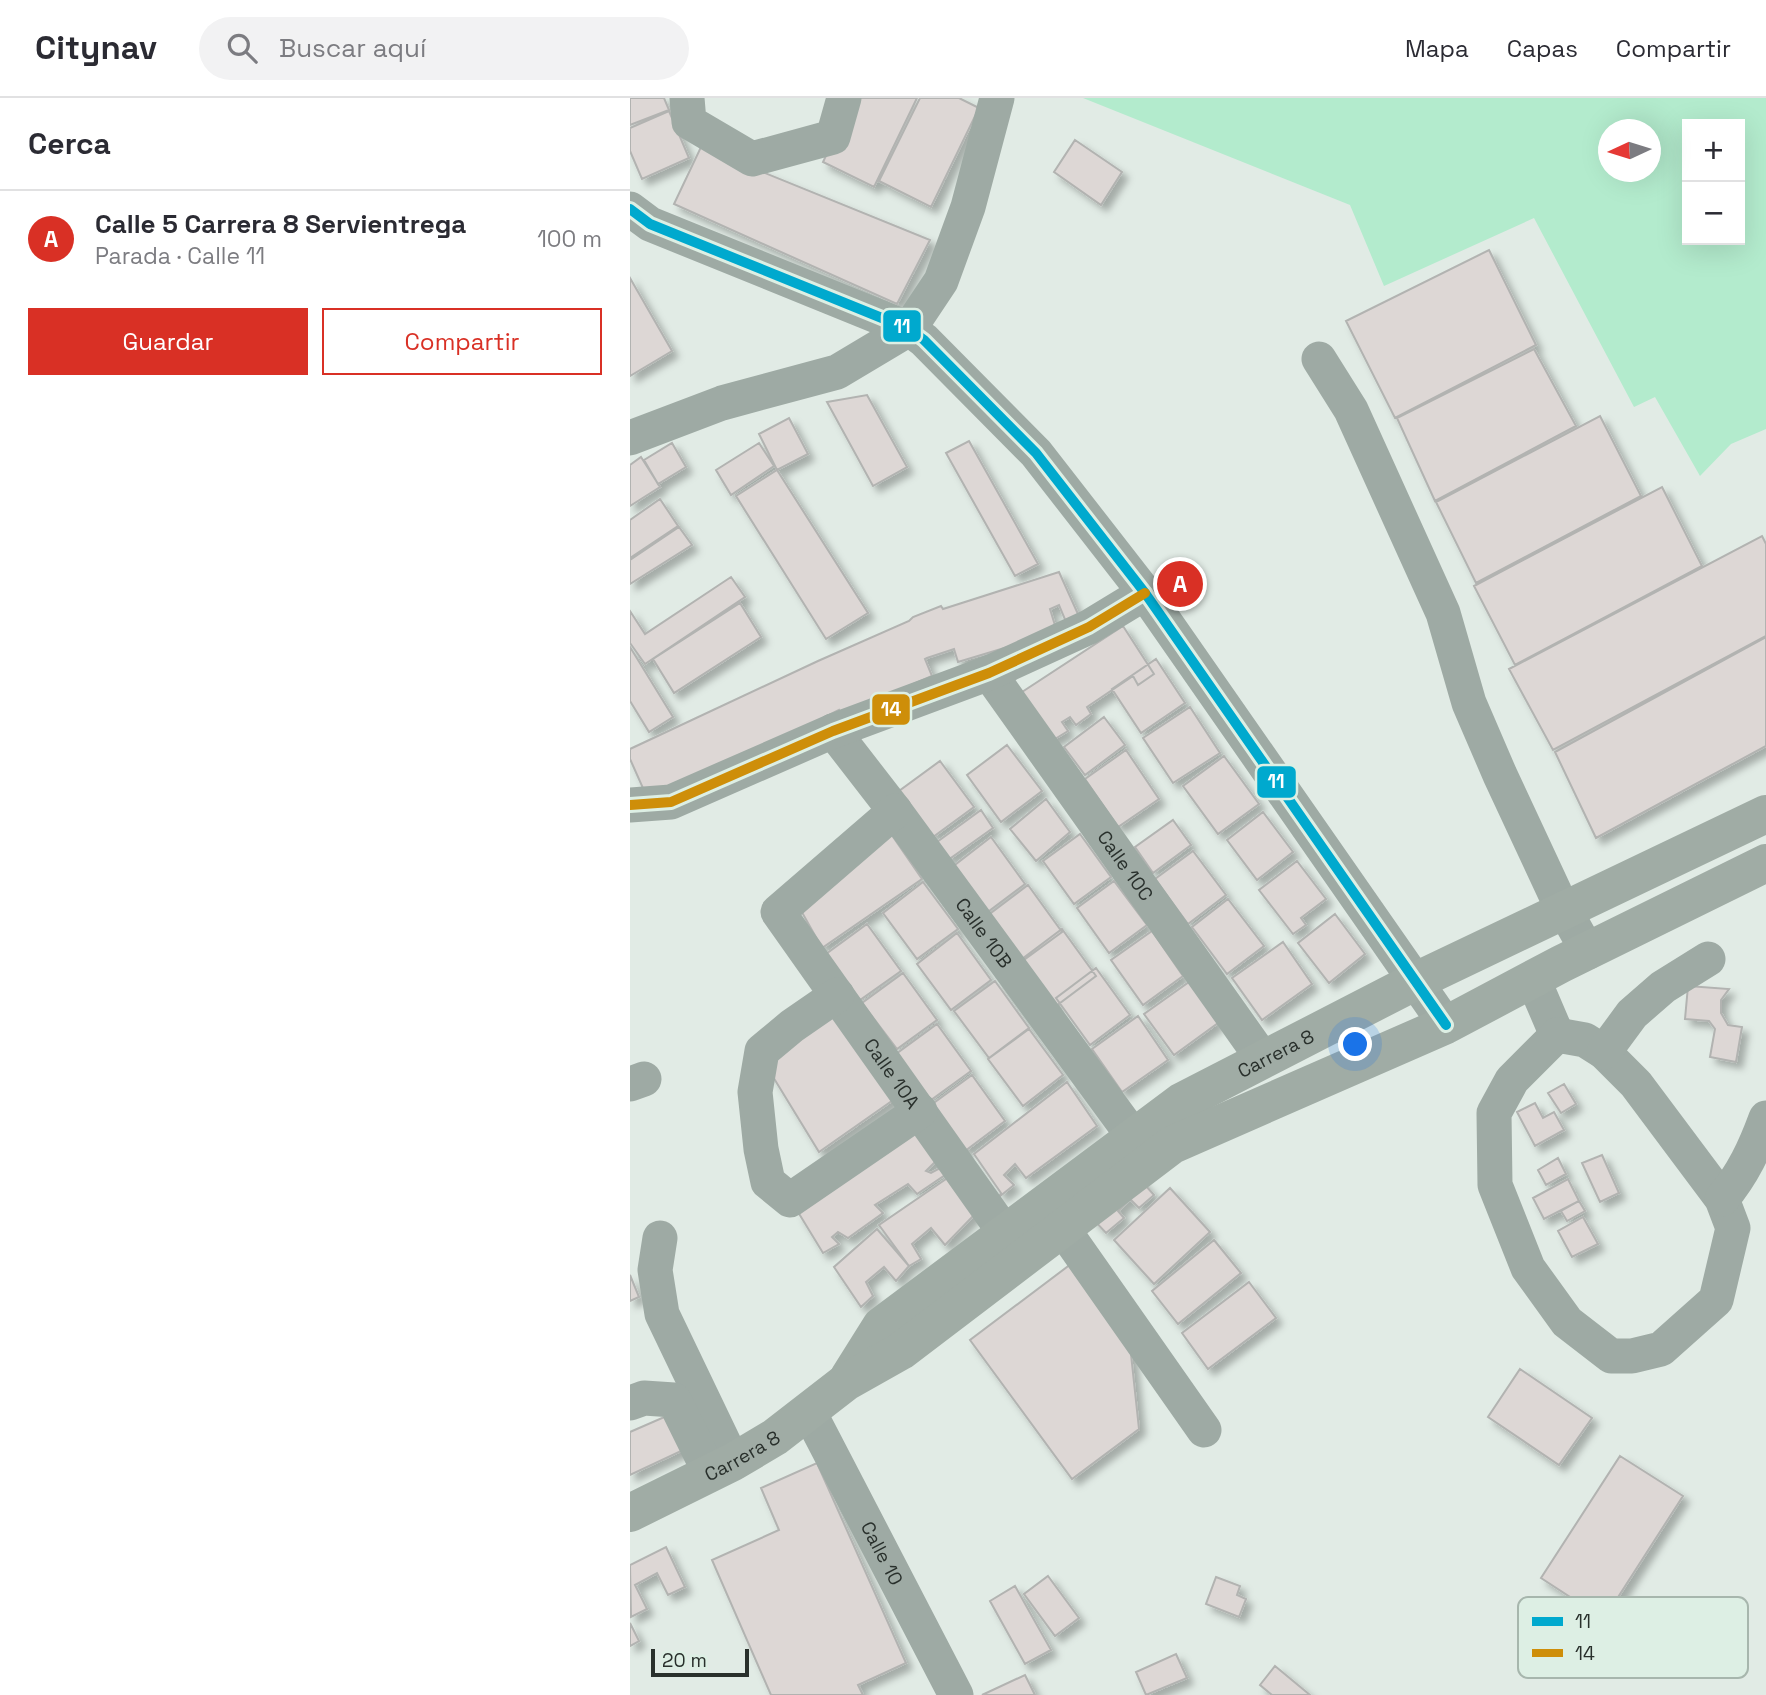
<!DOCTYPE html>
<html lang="es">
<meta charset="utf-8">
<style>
:root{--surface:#fff;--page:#f2f2f3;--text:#2b2b33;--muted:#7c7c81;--line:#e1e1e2;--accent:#d93025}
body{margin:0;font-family:"Space Grotesk",sans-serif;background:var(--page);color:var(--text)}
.controls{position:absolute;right:21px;top:21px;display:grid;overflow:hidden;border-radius:0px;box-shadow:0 7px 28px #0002}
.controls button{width:63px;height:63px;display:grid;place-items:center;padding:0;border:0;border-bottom:2px solid var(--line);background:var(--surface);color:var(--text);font:35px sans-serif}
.compass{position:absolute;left:968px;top:21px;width:63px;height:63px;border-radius:50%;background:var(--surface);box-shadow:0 7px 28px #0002;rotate:266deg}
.scale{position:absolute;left:21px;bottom:18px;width:98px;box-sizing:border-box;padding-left:7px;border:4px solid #29302c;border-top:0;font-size:19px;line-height:24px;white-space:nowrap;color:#29302c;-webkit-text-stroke:5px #ddefe4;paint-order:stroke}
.you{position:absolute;left:726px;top:947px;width:24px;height:24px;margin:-18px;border:5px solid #fff;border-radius:50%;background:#1a73e8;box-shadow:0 0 0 10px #1a73e833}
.badge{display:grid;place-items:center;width:46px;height:46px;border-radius:50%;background:var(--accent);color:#fff;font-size:23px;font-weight:700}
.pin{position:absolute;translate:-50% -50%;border:4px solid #fff;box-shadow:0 2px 7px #0006}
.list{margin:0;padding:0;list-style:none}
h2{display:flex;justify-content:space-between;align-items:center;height:91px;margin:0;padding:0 28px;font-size:30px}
h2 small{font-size:23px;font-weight:400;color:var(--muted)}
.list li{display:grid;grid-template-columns:46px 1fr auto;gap:21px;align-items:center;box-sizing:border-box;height:98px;padding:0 28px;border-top:2px solid var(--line)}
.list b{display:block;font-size:26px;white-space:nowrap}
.list p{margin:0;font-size:23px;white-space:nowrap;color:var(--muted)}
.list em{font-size:23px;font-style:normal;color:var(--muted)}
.actions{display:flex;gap:14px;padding:21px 28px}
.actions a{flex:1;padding:16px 0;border:2px solid var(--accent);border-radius:0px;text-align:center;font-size:24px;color:var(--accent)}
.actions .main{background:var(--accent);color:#fff}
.icon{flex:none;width:38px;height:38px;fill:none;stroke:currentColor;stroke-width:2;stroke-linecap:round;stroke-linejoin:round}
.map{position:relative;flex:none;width:1136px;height:1597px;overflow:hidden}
header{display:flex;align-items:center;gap:42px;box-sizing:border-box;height:98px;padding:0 35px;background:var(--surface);border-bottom:2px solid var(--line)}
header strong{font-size:33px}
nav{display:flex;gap:38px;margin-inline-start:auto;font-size:24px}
.search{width:490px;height:63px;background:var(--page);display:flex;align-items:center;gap:18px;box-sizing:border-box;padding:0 24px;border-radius:38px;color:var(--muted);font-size:26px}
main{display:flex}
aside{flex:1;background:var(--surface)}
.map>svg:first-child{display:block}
</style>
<header>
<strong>Citynav</strong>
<div class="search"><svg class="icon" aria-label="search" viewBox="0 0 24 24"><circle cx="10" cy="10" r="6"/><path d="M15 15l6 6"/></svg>Buscar aquí</div>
<nav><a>Mapa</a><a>Capas</a><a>Compartir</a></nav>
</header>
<main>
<aside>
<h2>Cerca<small></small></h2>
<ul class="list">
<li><span class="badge">A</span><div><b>Calle 5 Carrera 8 Servientrega</b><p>Parada · Calle 11</p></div><em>100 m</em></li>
</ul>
<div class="actions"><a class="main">Guardar</a><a>Compartir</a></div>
</aside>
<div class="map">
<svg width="1136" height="1597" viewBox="0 0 1136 1597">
<defs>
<filter id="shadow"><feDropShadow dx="6" dy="6" stdDeviation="3.5" flood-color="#0004"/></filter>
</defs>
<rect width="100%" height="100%" fill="#e1ebe5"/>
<path fill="#b3ebcd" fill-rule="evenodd" d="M 453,0 L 1136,0 L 1136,331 L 1101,346 L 1070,378 L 1025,299 L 1004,309 L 904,120 L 754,188 L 720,107 ZM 1057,26 L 1110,26 L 1110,142 L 1057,142 ZM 978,32 L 1020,32 L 1020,74 L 978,74 Z"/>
<path fill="#ddd7d5" stroke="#b2b3b1" stroke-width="2" filter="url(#shadow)" d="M 0,0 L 34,0 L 39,12 L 0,27 Z
M 223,0 L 287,0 L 244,89 L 193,64 Z
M 290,0 L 329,0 L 349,10 L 301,109 L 249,83 Z
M 39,13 L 59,60 L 12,81 L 0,53 L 0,30 Z
M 445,42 L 492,74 L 471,107 L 424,74 Z
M 71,49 L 300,142 L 267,206 L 44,106 Z
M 859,152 L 906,247 L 765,320 L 716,223 Z
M 0,180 L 42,253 L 0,278 Z
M 904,251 L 946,328 L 805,403 L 767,320 Z
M 237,297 L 277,369 L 243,388 L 197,304 Z
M 970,318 L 1011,398 L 846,485 L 806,404 Z
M 159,320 L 178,356 L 147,372 L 129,336 Z
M 339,343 L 408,466 L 385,478 L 316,355 Z
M 42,345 L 56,369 L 28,386 L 14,362 Z
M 129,345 L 144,368 L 101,397 L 86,372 Z
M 11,359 L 30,389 L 0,408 L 0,367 Z
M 147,372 L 238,515 L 196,541 L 106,398 Z
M 1032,389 L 1072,468 L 885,567 L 844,488 Z
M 30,401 L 48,428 L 0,460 L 0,422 Z
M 49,429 L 62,447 L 0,486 L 0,462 Z
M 1132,438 L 1136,446 L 1136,538 L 923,652 L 879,571 Z
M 429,474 L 452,525 L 439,531 L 429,507 L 420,511 L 427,534 L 328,564 L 324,551 L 297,560 L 295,561 L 302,578 L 211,617 L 209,612 L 20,706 L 0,661 L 0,651 L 188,563 L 279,523 L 283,519 L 311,508 L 313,511 Z
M 101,479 L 115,499 L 15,566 L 0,545 L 0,513 L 15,536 Z
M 110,505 L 131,539 L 44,595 L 23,561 Z
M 493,528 L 524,576 L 508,587 L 503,578 L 457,609 L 461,616 L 446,627 L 440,619 L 432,624 L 438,633 L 420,644 L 389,596 Z
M 1136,539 L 1136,648 L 966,740 L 925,654 Z
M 0,549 L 43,619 L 19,634 L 0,603 Z
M 526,561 L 555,605 L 511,635 L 482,591 Z
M 560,609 L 590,655 L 543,685 L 513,640 Z
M 474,619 L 495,647 L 455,677 L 434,649 Z
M 377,647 L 412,693 L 371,724 L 337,677 Z
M 496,652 L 529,701 L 488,729 L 455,681 Z
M 594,658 L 629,706 L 588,736 L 553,688 Z
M 310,663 L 344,709 L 303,739 L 269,693 Z
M 416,701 L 440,734 L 406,763 L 380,731 Z
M 351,712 L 363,730 L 318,762 L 307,744 Z
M 633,714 L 663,754 L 627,782 L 597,742 Z
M 543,722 L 561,747 L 523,775 L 505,749 Z
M 259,733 L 292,781 L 192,850 L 169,809 Z
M 450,736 L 481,779 L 444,806 L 413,763 Z
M 361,739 L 395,786 L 355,816 L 321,770 Z
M 563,753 L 596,797 L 558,826 L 525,781 Z
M 667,763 L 696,801 L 671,820 L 676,827 L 663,836 L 629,792 Z
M 484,783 L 517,827 L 479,855 L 447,810 Z
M 293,784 L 328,831 L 287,861 L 253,815 Z
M 398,787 L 432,834 L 391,864 L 357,818 Z
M 598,801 L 634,848 L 597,876 L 562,829 Z
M 705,816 L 735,856 L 699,885 L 668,845 Z
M 237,826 L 271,873 L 230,902 L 196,856 Z
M 432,831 L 466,878 L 426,908 L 392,861 Z
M 522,833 L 553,878 L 513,907 L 481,862 Z
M 327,835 L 361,882 L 321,912 L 287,866 Z
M 653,844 L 682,886 L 632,922 L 602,880 Z
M 466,870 L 500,917 L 460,947 L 426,900 Z
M 273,875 L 307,922 L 267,951 L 232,905 Z
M 365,883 L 399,930 L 359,960 L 324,913 Z
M 559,884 L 588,925 L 544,957 L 514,916 Z
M 1058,888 L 1099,891 L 1091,902 L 1091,915 L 1098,927 L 1112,929 L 1106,964 L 1080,959 L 1085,931 L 1079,923 L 1055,921 Z
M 205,913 L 266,1000 L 189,1054 L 137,969 Z
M 508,918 L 538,962 L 492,994 L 462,951 Z
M 307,926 L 341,973 L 301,1002 L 266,956 Z
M 399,931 L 433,977 L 393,1008 L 358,961 Z
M 342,977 L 375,1023 L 335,1053 L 301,1007 Z
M 437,984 L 467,1028 L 396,1080 L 385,1066 L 374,1077 L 384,1087 L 369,1099 L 371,1095 L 344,1056 Z
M 934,986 L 946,1006 L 931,1015 L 918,995 Z
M 905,1005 L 913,1020 L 924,1014 L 934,1032 L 905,1048 L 887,1014 Z
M 284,1027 L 308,1061 L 296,1073 L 301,1075 L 312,1069 L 318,1075 L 287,1096 L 278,1086 L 245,1107 L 253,1115 L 218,1140 L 208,1134 L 202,1139 L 209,1146 L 193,1155 L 168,1114 Z
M 972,1057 L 989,1095 L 970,1104 L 952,1065 Z
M 928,1060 L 936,1076 L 916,1087 L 908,1072 Z
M 319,1079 L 347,1114 L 315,1147 L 301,1130 L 282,1146 L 291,1161 L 279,1168 L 249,1127 Z
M 508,1079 L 524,1097 L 509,1110 L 500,1101 L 488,1113 L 494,1120 L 476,1135 L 462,1120 Z
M 938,1081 L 949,1103 L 914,1121 L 903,1100 Z
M 540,1090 L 580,1134 L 524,1186 L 484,1142 Z
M 949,1103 L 955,1113 L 937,1123 L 931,1113 Z
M 953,1119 L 968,1146 L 942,1159 L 928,1133 Z
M 247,1131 L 279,1168 L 266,1183 L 254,1169 L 236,1184 L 243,1198 L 231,1209 L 204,1169 Z
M 584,1142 L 611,1175 L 548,1226 L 522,1193 Z
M 441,1166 L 500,1247 L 509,1331 L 442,1381 L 340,1242 Z
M 0,1177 L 9,1199 L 0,1203 Z
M 619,1184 L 646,1220 L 578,1271 L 552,1235 Z
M 890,1271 L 962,1320 L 929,1367 L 858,1319 Z
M 48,1313 L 64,1347 L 0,1377 L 0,1334 Z
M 990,1358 L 1053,1398 L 974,1521 L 911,1480 Z
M 187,1365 L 276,1565 L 228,1587 L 233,1597 L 141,1597 L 82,1462 L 149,1432 L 131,1390 Z
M 36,1449 L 55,1489 L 38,1497 L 27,1475 L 5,1487 L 17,1511 L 1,1519 L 0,1467 Z
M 418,1478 L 449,1520 L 425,1538 L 394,1496 Z
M 586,1479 L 610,1488 L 607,1497 L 616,1501 L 609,1519 L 576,1506 Z
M 385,1488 L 421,1552 L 395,1566 L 360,1503 Z
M 0,1525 L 9,1543 L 0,1548 Z
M 546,1556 L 557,1580 L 516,1597 L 506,1574 Z
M 645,1568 L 680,1597 L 642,1597 L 630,1587 Z
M 395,1577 L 405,1597 L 352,1597 Z"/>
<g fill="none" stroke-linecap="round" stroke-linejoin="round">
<g stroke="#9eaaa4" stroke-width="35">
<path d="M 57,0 L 59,24 L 122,61 L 203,39 L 214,0"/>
<path d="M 0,111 L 20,126 L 279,231 L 294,242 L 406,355 L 515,495 L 816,927"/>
<path d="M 689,261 L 721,312 L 813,515 L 839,605 L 870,677 L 925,795 L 958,854"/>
<path d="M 0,340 L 92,305 L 207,274 L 279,231 L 311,183 L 338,109 L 367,0"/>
<path id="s1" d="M 359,575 L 633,961"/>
<path id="s2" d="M 203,633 L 265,713 L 503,1038"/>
<path d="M 0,707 L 41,704 L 203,633 L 359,575 L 459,529 L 515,495"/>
<path id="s3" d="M 265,713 L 148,814 L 375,1135"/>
<path d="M 903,881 L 927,937"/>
<path d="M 207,897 L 162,928 L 132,953 L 125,994 L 131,1051 L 138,1084 L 160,1102 L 290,1013"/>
<path d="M 927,937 L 955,942 L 974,954 L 1006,986 L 1092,1101 L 1103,1130 L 1086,1202 L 1031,1251 L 1002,1258 L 981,1258 L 937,1224 L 898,1170 L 865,1087 L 864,1015 L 882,982 Z"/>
<path d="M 974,954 L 1002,916 L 1033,889 L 1078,861"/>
<path d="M 0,986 L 14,981"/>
<path d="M 1092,1101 C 1113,1076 1125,1050 1136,1020"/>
<path d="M 433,1131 L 574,1332"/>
<path d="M 30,1140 L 25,1172 L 32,1216 L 103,1364"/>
<path d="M 0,1305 L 14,1300 L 44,1302 L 80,1375"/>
<path id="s4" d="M 179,1314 L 326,1597"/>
</g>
<g stroke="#a0aca5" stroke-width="38">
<path id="s5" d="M 219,1279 L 251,1228 L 551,1004 L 786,883 L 1136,716"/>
<path id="s6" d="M 0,1415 L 103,1364 L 145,1339 L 216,1284 L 271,1253 L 542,1047 L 816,927 L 931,866 L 1136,765"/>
</g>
<g stroke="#ddefe4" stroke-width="16">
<path id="bus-1" d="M 0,111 L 20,126 L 279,231 L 294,242 L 406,355 L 515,495 L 816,927"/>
</g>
<g stroke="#ddefe4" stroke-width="16">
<path id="bus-2" d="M 0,707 L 41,704 L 203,633 L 359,575 L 459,529 L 515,495"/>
</g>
<use href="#bus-1" stroke="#00a9ce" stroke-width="10"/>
<use href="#bus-2" stroke="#ce8e09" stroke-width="10"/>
</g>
<g text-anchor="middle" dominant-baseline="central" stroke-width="6" stroke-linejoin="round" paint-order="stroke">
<g font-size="19" fill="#29302c" stroke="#ddefe4">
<text stroke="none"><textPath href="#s1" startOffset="236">Calle 10C</textPath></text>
<text stroke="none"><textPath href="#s2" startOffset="252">Calle 10B</textPath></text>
<text stroke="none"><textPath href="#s5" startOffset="541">Carrera 8</textPath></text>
<text stroke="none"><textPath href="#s3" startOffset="352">Calle 10A</textPath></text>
<text stroke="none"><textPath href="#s6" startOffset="126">Carrera 8</textPath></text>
<text stroke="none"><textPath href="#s4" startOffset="159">Calle 10</textPath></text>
</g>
</g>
<rect x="888" y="1499" width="230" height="81" rx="10" fill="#ddefe4" stroke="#a7b6ad" stroke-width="2"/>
<rect x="902" y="1519" width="31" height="9" fill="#00a9ce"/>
<rect x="902" y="1551" width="31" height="8" fill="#ce8e09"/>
<g font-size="19" fill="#29302c">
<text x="945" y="1530">11</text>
<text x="945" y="1562">14</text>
</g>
<g stroke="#ddefe4" stroke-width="2.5">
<rect x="252" y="211" width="40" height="34" rx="7" fill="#00a9ce"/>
<rect x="241" y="595" width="40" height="33" rx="7" fill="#ce8e09"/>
<rect x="626" y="667" width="41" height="34" rx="7" fill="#00a9ce"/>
</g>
<g font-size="19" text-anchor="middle" font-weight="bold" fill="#fff">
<text x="272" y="235">11</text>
<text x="261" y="618">14</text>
<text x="646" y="690">11</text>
</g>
</svg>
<div class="controls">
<button>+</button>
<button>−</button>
</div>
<svg class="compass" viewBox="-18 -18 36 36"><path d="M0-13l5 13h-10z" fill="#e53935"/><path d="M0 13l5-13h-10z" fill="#7c7c81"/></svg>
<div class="scale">20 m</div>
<div class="you"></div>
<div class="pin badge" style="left:550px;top:486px">A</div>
</div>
</main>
